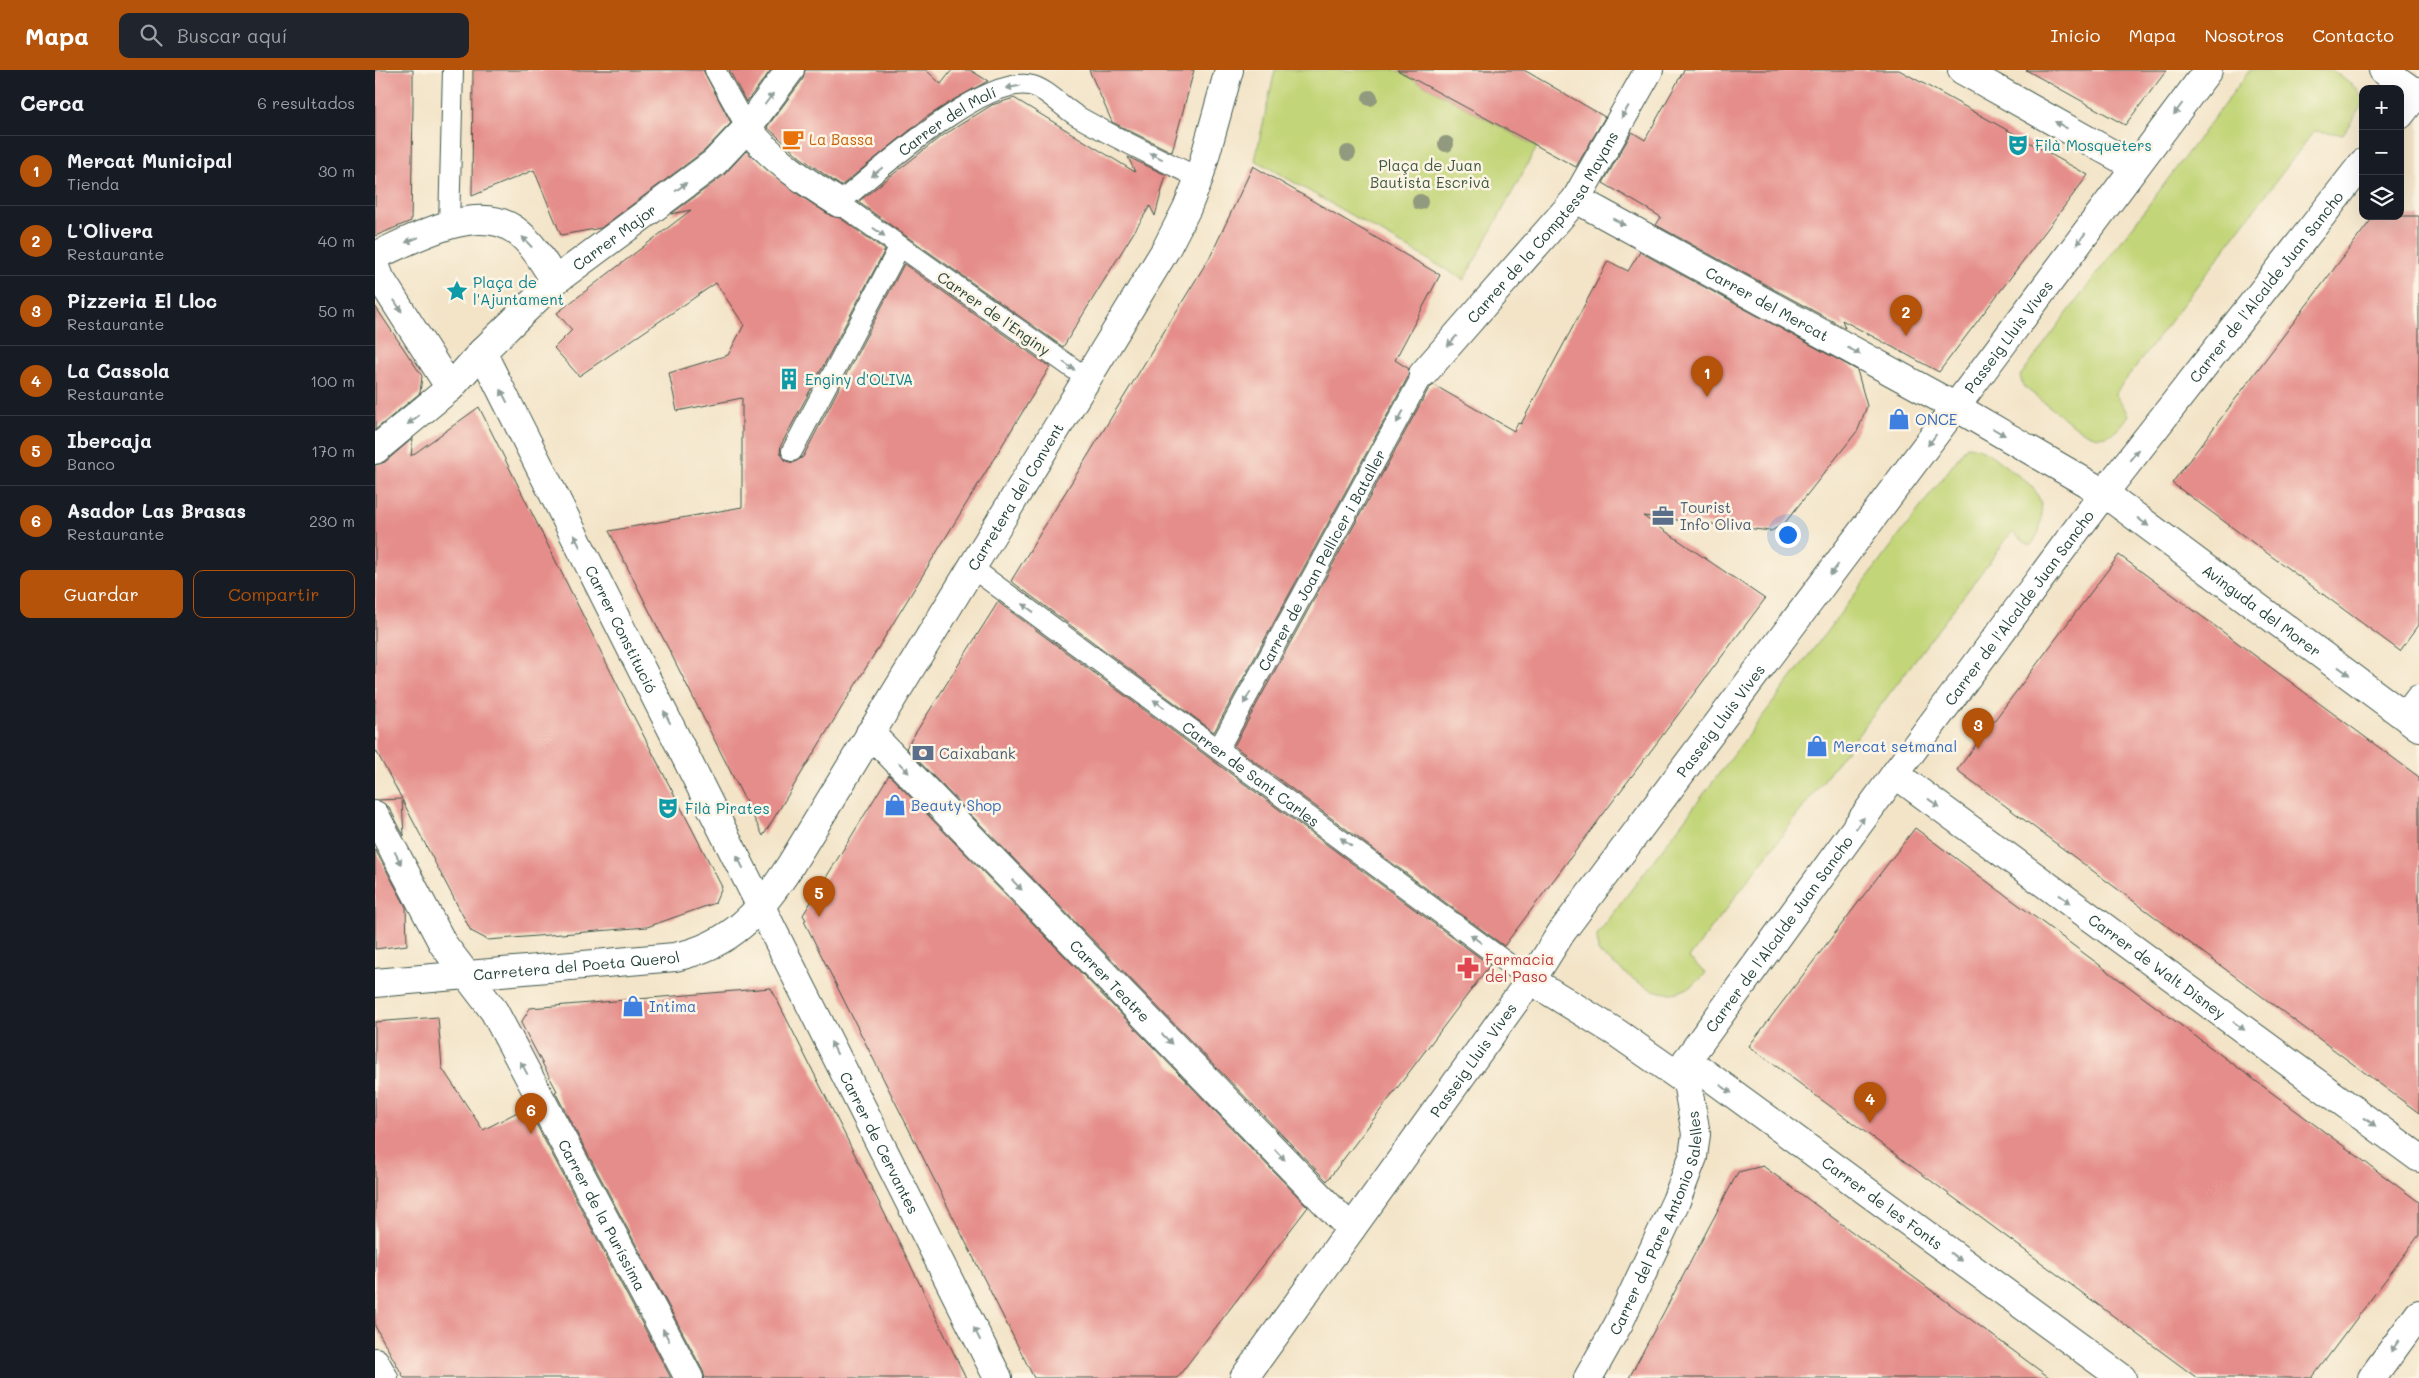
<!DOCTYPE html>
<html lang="es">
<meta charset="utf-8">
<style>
:root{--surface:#171b24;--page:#20242c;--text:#f1f3f6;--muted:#9ea1a6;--line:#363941;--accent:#b45309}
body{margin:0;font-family:Mali,sans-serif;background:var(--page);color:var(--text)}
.controls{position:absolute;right:15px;top:15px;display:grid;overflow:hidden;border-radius:10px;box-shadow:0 5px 20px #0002}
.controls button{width:45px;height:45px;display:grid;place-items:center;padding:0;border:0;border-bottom:1px solid var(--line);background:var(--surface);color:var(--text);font:25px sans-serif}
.you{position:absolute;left:1412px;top:464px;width:18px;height:18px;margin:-12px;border:4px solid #fff;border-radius:50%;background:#1a73e8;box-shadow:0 0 0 8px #1a73e833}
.badge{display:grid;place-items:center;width:32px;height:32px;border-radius:50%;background:var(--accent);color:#fff;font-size:16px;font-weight:700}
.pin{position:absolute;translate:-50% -41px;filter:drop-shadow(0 1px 2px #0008)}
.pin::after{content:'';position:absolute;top:26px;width:18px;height:15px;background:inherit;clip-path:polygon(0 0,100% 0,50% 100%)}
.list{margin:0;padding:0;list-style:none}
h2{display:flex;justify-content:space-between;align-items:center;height:65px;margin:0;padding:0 20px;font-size:21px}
h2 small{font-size:16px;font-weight:400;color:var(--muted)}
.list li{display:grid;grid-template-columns:32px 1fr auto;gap:15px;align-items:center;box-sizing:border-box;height:70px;padding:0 20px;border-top:1px solid var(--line)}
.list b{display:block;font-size:19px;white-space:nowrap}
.list p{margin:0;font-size:16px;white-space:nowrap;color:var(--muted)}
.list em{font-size:16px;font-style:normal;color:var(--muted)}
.actions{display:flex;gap:10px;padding:15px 20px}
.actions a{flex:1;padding:11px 0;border:1px solid var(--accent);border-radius:10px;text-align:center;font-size:18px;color:var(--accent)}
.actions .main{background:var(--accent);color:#fff}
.icon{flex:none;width:28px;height:28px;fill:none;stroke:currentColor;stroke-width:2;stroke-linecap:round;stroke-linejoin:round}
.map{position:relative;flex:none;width:2044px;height:1308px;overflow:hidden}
header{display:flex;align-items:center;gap:30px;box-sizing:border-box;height:70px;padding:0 25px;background:var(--accent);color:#fff}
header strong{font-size:24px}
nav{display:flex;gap:28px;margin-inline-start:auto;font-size:18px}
.search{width:350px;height:45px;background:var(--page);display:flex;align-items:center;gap:12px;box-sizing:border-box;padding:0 18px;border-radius:10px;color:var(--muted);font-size:19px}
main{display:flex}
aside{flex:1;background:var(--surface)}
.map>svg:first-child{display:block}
</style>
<header>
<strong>Mapa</strong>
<div class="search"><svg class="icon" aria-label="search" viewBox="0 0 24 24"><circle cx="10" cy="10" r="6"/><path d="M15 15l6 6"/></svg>Buscar aquí</div>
<nav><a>Inicio</a><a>Mapa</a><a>Nosotros</a><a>Contacto</a></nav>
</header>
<main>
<aside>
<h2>Cerca<small>6 resultados</small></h2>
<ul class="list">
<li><span class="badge">1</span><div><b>Mercat Municipal</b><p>Tienda</p></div><em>30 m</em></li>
<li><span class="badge">2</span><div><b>L'Olivera</b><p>Restaurante</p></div><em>40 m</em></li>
<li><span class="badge">3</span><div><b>Pizzeria El Lloc</b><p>Restaurante</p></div><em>50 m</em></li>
<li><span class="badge">4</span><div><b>La Cassola</b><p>Restaurante</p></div><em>100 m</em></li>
<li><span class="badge">5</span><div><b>Ibercaja</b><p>Banco</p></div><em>170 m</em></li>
<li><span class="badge">6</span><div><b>Asador Las Brasas</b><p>Restaurante</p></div><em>230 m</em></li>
</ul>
<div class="actions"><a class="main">Guardar</a><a>Compartir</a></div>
</aside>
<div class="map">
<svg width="2044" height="1308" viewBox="0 0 2044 1308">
<rect width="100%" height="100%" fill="#fcf5e5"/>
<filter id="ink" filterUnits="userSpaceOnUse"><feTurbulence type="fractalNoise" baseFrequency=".02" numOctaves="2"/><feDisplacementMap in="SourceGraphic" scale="10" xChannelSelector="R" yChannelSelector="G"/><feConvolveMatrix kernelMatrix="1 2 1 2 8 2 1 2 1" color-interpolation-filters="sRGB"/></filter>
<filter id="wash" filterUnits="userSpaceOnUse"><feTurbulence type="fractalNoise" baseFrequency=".0096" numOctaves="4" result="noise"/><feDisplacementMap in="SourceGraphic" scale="20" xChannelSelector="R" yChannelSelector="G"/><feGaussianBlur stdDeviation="1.12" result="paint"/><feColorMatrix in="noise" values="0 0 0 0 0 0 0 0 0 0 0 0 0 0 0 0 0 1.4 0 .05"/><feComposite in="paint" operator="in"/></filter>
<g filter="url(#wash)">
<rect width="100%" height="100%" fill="#f3e4c8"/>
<path fill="#c2d578" stroke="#708956" d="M 900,0 L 1022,0 L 1162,77 L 1089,210 L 880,90 Z
M 1875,0 L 1957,0 L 1982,19 L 1988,29 L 1986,37 L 1968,64 L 1939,61 L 1740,324 L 1754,345 C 1732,379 1715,368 1688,347 C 1675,337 1661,326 1648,316 L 1645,306 Z
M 1592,376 C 1608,377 1616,385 1629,395 C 1637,401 1646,407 1654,414 C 1672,430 1670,459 1655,476 L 1637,462 L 1314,888 L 1331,903 C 1292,947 1258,908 1223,882 L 1222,865 Z"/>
<g id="blocks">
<path fill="#e58d8a" d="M 0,0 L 38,0 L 38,37 L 36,151 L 0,166 Z
M 98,0 L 328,0 L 356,53 L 329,81 L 226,158 L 186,165 L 159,100 L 97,126 Z
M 354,0 L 396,0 L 371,32 Z
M 430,0 L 551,0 L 566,14 L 577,0 L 595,0 L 613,11 L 580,29 L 550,48 L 466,116 L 425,87 L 392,57 L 428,9 Z
M 714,0 L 819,0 L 797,82 L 737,52 Z
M 1022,0 L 1149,0 L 1230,47 L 1201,97 Z
M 1309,0 L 1524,0 L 1713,105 L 1564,302 L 1467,250 L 1470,258 L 1281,155 L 1286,147 L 1228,113 L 1257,62 L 1270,70 Z
M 1651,0 L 1792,0 L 1750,55 Z
M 639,28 L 760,102 L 753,87 L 791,105 L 780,146 L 775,136 L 688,277 L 483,132 L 564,68 L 617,35 Z
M 371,81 L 418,121 L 456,146 L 465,148 L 510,180 L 406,375 L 405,382 L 411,391 L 418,393 L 428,387 L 529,194 L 675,297 L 388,766 L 234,461 L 367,437 L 367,328 L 302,341 L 294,303 L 353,285 L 369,255 L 341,213 L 204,306 L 179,278 L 197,260 L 182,243 L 316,140 L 296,144 L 348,106 Z
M 878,96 L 1065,205 L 1020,290 L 1034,299 L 1033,307 L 839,662 L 636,511 L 836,185 Z
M 1999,146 L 2044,146 L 2044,555 L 2025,581 L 1797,413 Z
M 1265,182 L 1482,300 L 1492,336 L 1483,360 L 1409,454 L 1396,461 L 1268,446 L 1390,529 L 1129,876 L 859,676 L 1054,318 L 1059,315 L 1139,361 L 1143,353 L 1146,354 L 1233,191 L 1253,201 Z
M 0,236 L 47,306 L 45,323 L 0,360 Z
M 104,337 L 245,620 L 347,817 L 340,833 L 272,857 L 113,870 L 96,861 L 27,730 L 29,766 L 14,737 L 2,730 L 27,729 L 0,679 L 0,395 L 10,392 L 38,368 L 36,386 Z
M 1744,485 L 2044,707 L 2044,1043 L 1582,700 Z
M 623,532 L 1115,895 L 952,1111 L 531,678 Z
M 514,705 L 933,1137 L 802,1308 L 659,1308 L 429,851 L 431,850 L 428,845 Z
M 1540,758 L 2044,1132 L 2044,1165 L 1937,1308 L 1822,1308 L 1374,976 Z
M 0,779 L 31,837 L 32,875 L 0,879 Z
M 396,918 L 530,1184 L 591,1308 L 330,1308 L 328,1301 L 180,1022 L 182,1021 L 146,953 L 155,938 Z
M 63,947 L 67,998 L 108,1060 L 152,1037 L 296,1308 L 29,1308 L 0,1256 L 0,952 Z
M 1388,1096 L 1602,1254 L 1675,1308 L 1254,1308 L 1363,1102 Z"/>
</g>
</g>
<g filter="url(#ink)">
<use href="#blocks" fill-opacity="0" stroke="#3f564a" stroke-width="1"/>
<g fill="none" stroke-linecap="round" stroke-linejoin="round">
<g stroke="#3f564a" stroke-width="22">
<g id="lane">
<path d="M 340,0 L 372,58"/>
<path d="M 74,155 L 78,0"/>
<path id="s1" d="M 713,309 L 464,133 C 501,103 610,2 658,16 C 674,21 688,38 702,46 C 742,69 783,88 824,108"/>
<path d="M 417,381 L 525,176"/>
<path id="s2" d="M 596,497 L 1154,909"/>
<path id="s3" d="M 844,678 L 1048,304"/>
</g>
</g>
<g stroke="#3f564a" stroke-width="30">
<g id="street">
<path d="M 1587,0 L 1759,96"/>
<path d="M 372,58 C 398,91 430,111 464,133"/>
<path id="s4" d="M 1201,129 L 1581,337"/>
<path d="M 0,186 C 38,169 102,132 140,160 C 157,172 169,193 180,211"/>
<path d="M 0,194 L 5,208 L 75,318"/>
<path id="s5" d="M 107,282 L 623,1308"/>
<path id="s6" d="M 1048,304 L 1201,129 L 1274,0"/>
<path id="s7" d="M 0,380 L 75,318 L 107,282 L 180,211 L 339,93 L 372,58 L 415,0"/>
<path d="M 2031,646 L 2044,629"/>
<path id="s8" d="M 495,663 L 976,1159"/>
<path id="s9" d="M 1520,704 L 2044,1088"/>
<path id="s10" d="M 0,745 L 68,874 L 119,941 L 314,1308"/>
<path id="s11" d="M 1312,990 L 1747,1308"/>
<path d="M 0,1292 L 9,1308"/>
</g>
</g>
<g stroke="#3f564a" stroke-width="30">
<g id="secondary">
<path d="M 2008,0 L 2042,24"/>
<path d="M 2025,45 L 2044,21"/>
<path id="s12" d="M 1581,337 L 1729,423 L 2044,657"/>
<path d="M 1154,909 L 1242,963 L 1312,1012"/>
<path id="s13" d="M 0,913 L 300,887 C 357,875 385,842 415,796 L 791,179 L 812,138 L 824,108 L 854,0"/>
<path id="s14" d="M 1312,990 L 1520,704 L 1729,423 L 1988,93"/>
<path id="s15" d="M 869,1308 L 1166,895 L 1186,863 L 1833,0"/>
<path id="s16" d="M 1213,1308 L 1244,1253 L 1301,1131 L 1318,1087 L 1321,1064 L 1312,1012 L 1312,990"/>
<path d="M 1997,1308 L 2044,1244"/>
</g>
</g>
<use href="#lane" stroke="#fff" stroke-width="20"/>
<use href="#street" stroke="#fff" stroke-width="28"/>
<use href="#secondary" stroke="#fff" stroke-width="28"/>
</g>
<g fill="#91997e">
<circle cx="995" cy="28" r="8"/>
<circle cx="1071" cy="74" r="8"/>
<circle cx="973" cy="83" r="8"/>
<circle cx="1045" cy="132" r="8"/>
</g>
<defs><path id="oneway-solid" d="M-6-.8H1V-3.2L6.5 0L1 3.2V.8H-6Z" transform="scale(1.25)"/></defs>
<g fill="#8f9e9a">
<use href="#oneway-solid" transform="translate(638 17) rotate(170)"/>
<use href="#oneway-solid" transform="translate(394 29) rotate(-53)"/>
<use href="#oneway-solid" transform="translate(1803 39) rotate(127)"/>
<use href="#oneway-solid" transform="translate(1250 42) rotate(120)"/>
<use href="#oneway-solid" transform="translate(1686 55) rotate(-151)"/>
<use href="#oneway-solid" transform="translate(781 86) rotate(-154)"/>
<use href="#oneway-solid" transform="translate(502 102) rotate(140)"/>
<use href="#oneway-solid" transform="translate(306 117) rotate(-37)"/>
<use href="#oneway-solid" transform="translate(1244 152) rotate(29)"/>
<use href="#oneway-solid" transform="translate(504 162) rotate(35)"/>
<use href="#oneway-solid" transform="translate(1706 169) rotate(126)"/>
<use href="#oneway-solid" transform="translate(37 170) rotate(158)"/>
<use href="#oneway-solid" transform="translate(152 172) rotate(-133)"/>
<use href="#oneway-solid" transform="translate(23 236) rotate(57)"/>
<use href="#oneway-solid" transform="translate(1077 271) rotate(131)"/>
<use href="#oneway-solid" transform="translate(1479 281) rotate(29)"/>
<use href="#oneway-solid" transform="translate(694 296) rotate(35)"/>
<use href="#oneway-solid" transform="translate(129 326) rotate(-117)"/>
<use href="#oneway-solid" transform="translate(1025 347) rotate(119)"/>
<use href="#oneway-solid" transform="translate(38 350) rotate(142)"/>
<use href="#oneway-solid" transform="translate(1624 362) rotate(30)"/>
<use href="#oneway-solid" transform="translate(1557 370) rotate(127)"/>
<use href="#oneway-solid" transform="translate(1759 385) rotate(-52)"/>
<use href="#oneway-solid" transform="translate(1768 452) rotate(36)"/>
<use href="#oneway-solid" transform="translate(202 471) rotate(-117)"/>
<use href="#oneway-solid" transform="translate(1459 500) rotate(127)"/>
<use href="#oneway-solid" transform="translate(653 538) rotate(-144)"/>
<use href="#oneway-solid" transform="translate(1969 601) rotate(36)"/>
<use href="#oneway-solid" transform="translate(872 628) rotate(119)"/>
<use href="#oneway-solid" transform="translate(784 634) rotate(-144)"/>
<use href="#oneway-solid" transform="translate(292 647) rotate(-117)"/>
<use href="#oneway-solid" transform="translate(529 698) rotate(46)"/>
<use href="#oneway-solid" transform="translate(1559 733) rotate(36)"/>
<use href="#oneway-solid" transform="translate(1485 753) rotate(-54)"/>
<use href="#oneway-solid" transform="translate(971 772) rotate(-143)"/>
<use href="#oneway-solid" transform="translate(23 788) rotate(62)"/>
<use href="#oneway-solid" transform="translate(365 792) rotate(-117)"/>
<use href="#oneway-solid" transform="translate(642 815) rotate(46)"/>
<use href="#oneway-solid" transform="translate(1690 829) rotate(36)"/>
<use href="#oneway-solid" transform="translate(1101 869) rotate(-143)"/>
<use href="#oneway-solid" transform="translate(1864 956) rotate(36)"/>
<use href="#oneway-solid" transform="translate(792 969) rotate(46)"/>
<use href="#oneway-solid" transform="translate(459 978) rotate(-117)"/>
<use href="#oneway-solid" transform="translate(149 998) rotate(-118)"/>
<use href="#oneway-solid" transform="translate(1351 1019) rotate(36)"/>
<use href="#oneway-solid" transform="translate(1995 1052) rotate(36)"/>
<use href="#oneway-solid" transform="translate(905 1085) rotate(46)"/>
<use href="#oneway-solid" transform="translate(1581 1187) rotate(36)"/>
<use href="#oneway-solid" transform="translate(602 1264) rotate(-117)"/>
<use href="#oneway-solid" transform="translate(291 1265) rotate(-118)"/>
<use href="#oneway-solid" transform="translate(2020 1276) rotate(126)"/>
</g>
</g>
<defs>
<g id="cafe-bare" transform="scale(1.725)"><path d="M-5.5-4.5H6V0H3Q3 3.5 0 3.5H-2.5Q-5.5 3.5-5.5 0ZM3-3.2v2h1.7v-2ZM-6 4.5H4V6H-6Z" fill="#e8710a" stroke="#fcf5e5" stroke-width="2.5" paint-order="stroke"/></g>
<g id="theatre-bare" transform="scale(1.725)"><path d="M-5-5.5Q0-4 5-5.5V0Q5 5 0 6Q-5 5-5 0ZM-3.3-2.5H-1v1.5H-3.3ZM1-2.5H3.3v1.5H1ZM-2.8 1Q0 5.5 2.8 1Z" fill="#0f9aa8" stroke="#fcf5e5" stroke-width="2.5" paint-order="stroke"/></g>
<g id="sight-bare" transform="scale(1.725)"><path d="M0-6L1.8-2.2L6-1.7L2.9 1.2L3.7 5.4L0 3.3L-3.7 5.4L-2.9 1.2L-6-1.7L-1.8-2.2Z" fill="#0f9aa8" stroke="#fcf5e5" stroke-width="2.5" paint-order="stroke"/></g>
<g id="building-bare" transform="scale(1.725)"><path d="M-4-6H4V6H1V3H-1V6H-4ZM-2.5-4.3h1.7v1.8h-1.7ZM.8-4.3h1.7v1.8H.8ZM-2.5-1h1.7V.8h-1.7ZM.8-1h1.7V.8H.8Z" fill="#0f9aa8" stroke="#fcf5e5" stroke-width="2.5" paint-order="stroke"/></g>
<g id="shop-bare" transform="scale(1.725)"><path d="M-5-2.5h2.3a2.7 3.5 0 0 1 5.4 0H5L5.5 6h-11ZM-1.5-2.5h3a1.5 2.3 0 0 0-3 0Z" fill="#3f7fe0" stroke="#fcf5e5" stroke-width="2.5" paint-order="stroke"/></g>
<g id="office-bare" transform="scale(1.725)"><path d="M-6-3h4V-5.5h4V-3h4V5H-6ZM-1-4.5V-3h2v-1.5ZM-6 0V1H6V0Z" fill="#5c6f8a" stroke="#fcf5e5" stroke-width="2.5" paint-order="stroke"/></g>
<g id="bank-bare" transform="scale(1.725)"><path d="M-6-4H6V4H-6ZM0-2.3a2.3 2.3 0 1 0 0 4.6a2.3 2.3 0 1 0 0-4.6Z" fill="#5c6f8a" stroke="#fcf5e5" stroke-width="2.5" paint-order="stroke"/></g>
<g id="pharmacy-bare" transform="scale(1.725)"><path d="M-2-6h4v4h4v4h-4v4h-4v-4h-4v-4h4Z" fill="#e0444e" stroke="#fcf5e5" stroke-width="2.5" paint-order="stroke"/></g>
</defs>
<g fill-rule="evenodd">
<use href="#cafe-bare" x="418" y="69"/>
<use href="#theatre-bare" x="1643" y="75"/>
<use href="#sight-bare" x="82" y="221"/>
<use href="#building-bare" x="414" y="309"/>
<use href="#shop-bare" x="1524" y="349"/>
<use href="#office-bare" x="1288" y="446"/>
<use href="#shop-bare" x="1442" y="676"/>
<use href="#bank-bare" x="548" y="683"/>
<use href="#shop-bare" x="520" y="735"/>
<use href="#theatre-bare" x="293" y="738"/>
<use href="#pharmacy-bare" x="1093" y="898"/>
<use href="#shop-bare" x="258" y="936"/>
</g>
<g text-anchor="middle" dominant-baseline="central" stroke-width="5" stroke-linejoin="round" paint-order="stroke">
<g font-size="15" fill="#1f3d34" stroke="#fcf5e5">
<text stroke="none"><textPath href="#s1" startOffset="441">Carrer del Molí</textPath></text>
<text stroke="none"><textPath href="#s6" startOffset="190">Carrer de la Comptessa Mayans</textPath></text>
<text stroke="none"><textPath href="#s7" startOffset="321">Carrer Major</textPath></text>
<text stroke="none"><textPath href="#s14" startOffset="966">Carrer de l'Alcalde Juan Sancho</textPath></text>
<text stroke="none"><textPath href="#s4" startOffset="218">Carrer del Mercat</textPath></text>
<text transform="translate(619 243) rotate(35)">Carrer de l'Enginy</text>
<text stroke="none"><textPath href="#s15" startOffset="1292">Passeig Lluis Vives</textPath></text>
<text stroke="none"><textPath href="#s13" startOffset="885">Carretera del Convent</textPath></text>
<text stroke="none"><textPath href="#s3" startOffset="214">Carrer de Joan Pellicer i Bataller</textPath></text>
<text stroke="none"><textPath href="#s14" startOffset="561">Carrer de l'Alcalde Juan Sancho</textPath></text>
<text stroke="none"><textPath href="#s12" startOffset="368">Avinguda del Morer</textPath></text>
<text stroke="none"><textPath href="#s5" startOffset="310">Carrer Constitució</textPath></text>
<text stroke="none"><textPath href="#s15" startOffset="812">Passeig Lluis Vives</textPath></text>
<text stroke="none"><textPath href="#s2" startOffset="348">Carrer de Sant Carles</textPath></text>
<text stroke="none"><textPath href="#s14" startOffset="156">Carrer de l'Alcalde Juan Sancho</textPath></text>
<text stroke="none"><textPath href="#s13" startOffset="202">Carretera del Poeta Querol</textPath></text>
<text stroke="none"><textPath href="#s9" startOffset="325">Carrer de Walt Disney</textPath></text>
<text stroke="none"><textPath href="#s8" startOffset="345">Carrer Teatre</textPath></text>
<text stroke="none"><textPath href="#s15" startOffset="392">Passeig Lluis Vives</textPath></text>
<text stroke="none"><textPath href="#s5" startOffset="885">Carrer de Cervantes</textPath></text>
<text stroke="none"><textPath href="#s11" startOffset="242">Carrer de les Fonts</textPath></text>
<text stroke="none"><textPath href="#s10" startOffset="461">Carrer de la Puríssima</textPath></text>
<text stroke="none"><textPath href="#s16" startOffset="171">Carrer del Pare Antonio Salelles</textPath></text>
</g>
<g font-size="15" fill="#c56008" stroke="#fcf5e5" text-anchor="start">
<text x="434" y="69">La Bassa</text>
</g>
<g font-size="15" fill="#0d838f" stroke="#fcf5e5" text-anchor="start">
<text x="1660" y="75">Filà Mosqueters</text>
<text x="98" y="212">Plaça de<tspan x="98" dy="17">l'Ajuntament</tspan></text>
<text x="430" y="309">Enginy d'OLIVA</text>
<text x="310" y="738">Filà Pirates</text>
</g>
<g font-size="15" fill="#405b42" stroke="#fcf5e5">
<text x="1055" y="95">Plaça de Juan<tspan x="1055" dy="17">Bautista Escrivà</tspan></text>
</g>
<g font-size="15" fill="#366cbe" stroke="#fcf5e5" text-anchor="start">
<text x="1540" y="349">ONCE</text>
<text x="1458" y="676">Mercat setmanal</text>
<text x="536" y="735">Beauty Shop</text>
<text x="274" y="936">Intima</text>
</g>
<g font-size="15" fill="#4e5e75" stroke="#fcf5e5" text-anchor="start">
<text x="1305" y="437">Tourist<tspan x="1305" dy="17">Info Oliva</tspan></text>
<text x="564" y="683">Caixabank</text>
</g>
<g font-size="15" fill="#be3a42" stroke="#fcf5e5" text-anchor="start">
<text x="1110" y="889">Farmacia<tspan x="1110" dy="17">del Paso</tspan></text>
</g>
</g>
</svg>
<div class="controls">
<button>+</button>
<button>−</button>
<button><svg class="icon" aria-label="layers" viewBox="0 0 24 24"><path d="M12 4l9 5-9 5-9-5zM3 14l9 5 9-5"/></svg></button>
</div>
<div class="you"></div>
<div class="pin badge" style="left:1332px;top:327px">1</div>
<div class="pin badge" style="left:1531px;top:266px">2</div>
<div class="pin badge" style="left:1603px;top:679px">3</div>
<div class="pin badge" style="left:1495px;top:1053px">4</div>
<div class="pin badge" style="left:444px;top:847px">5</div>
<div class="pin badge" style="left:156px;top:1064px">6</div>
</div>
</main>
